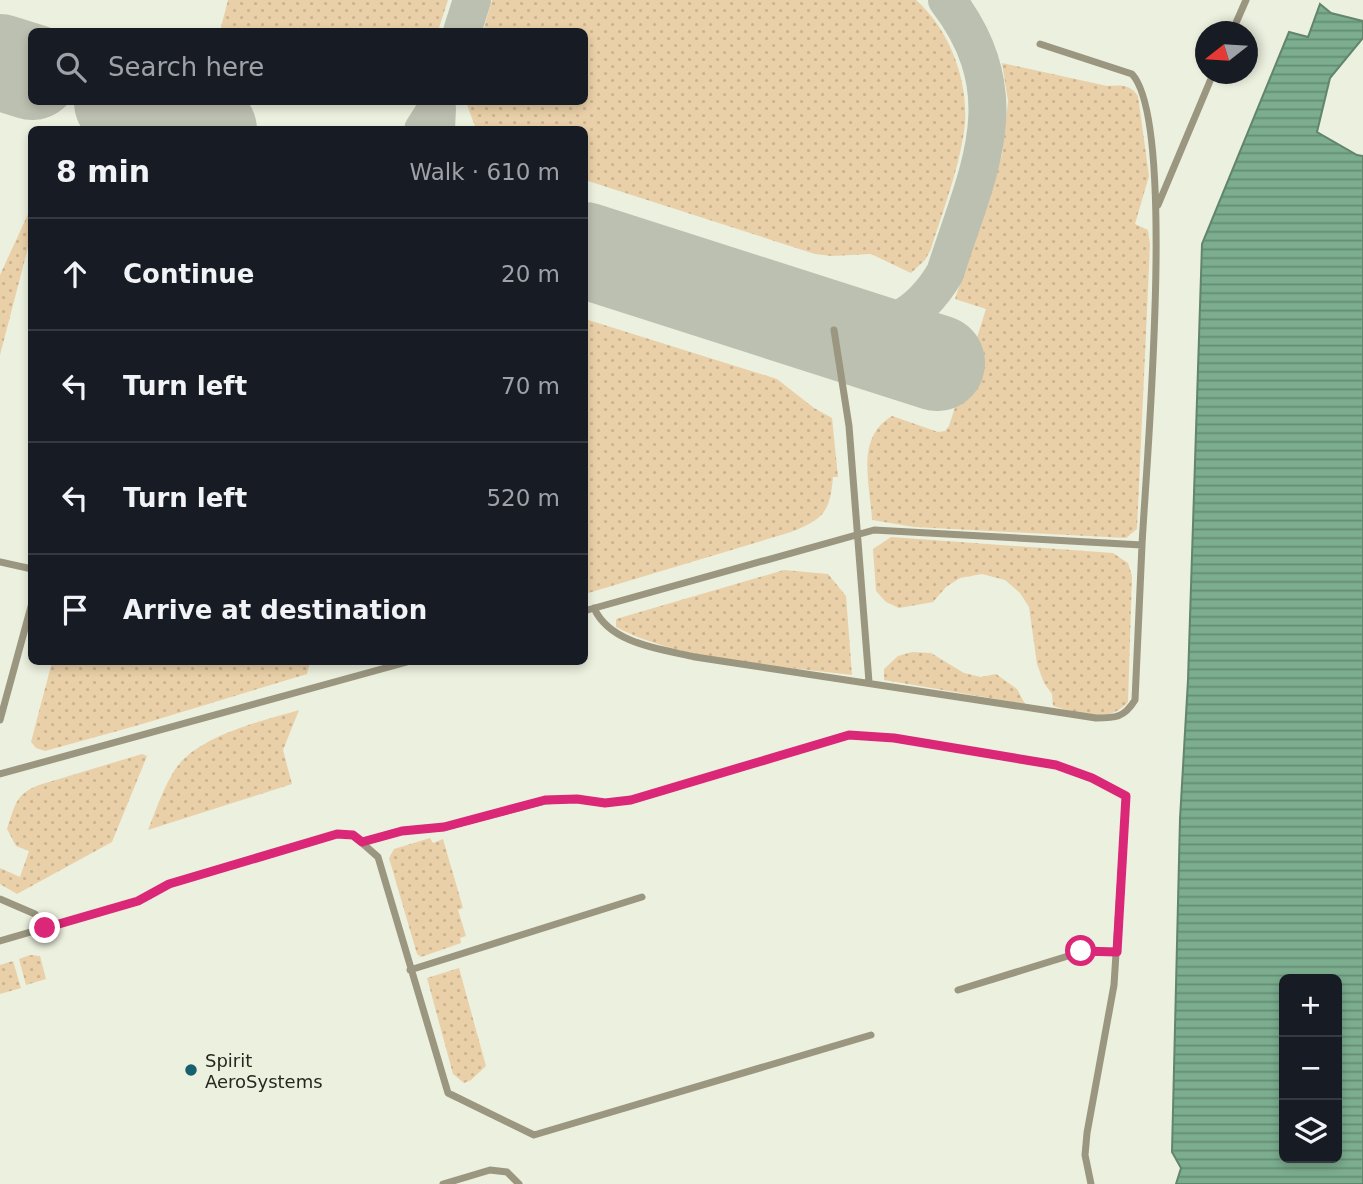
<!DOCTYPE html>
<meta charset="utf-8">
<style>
:root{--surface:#171b24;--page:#20242c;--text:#f1f3f6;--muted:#9ea1a6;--line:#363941}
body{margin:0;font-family:"DejaVu Sans",sans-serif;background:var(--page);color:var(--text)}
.controls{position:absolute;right:21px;bottom:21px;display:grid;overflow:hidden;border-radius:10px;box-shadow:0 4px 10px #0003}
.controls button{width:63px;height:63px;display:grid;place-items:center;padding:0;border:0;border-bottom:2px solid var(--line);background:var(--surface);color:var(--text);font:35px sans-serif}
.compass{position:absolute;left:1195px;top:21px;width:63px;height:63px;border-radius:50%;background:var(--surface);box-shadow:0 4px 10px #0003;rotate:253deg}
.stop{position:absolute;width:21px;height:21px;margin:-16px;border:5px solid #db2777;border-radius:50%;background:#fff}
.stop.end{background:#db2777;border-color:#fff;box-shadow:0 2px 7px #0008}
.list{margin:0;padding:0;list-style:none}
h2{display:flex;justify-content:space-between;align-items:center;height:91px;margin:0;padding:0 28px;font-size:30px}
h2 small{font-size:23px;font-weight:400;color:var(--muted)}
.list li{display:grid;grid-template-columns:46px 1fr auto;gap:21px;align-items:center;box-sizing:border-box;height:112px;padding:0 28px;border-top:2px solid var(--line)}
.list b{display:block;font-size:26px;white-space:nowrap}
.list em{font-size:23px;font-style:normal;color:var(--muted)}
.icon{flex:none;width:38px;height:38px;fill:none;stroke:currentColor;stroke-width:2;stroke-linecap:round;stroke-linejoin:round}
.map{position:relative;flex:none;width:1363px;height:1184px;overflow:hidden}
.search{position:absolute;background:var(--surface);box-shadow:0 4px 10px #0003;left:28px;top:28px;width:560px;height:77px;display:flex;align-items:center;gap:18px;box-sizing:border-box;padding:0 24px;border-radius:10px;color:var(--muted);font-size:26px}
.panel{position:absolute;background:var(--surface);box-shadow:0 4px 10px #0003;left:28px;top:126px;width:560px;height:539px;border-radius:10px}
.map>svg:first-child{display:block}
</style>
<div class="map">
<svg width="1363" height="1184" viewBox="0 0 1363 1184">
<defs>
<pattern id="grass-dots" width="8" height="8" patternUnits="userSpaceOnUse" patternTransform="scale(1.75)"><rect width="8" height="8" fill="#ead0a8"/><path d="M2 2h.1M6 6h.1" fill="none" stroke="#c9b390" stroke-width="1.8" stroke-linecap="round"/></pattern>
<pattern id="water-rules" width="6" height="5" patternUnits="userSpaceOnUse" patternTransform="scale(1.75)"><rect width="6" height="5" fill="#7bad8e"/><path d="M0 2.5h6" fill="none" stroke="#658d74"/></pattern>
</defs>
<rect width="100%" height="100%" fill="#ecf0de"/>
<path fill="url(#grass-dots)" d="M 228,0 L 448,0 L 438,31 L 220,31 Z
M 492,0 L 916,0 C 949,29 968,79 965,123 C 961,164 943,210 931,249 L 925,260 L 911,273 L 871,254 L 832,256 L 815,254 L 585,180 L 584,130 L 476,129 L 466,102 L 584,102 L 584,32 L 483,31 Z
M 1002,63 L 1107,86 C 1121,85 1130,84 1138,96 L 1149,176 L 1135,224 L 1148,230 L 1150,245 L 1137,529 L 1126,538 L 914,527 L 872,520 C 870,483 855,438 892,416 L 938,432 L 945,431 L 949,426 L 986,309 L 955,299 L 1002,155 L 1008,101 Z
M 29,212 L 31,212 L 31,236 L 0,355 L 0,275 Z
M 585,319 L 777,379 L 814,408 L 832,418 L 838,477 L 833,477 C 830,512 824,519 791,532 L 585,594 Z
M 891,537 L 1113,553 L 1128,563 L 1132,576 L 1128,702 C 1108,725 1079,713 1053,706 L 1052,694 L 1044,683 L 1037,664 L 1029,607 L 1020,593 L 1005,580 L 982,574 L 960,578 L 946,587 L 933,602 L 899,608 L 886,602 L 876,591 L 873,549 Z
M 784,570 L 828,574 L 846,596 L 852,675 C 777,665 683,662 616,627 L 616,619 Z
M 912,652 L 931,653 L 964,673 L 981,677 L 996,674 L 1017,689 L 1025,704 L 884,680 L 884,669 L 898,656 Z
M 52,662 L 310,662 L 307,674 L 139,725 L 45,751 L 36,748 L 31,742 Z
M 299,710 L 283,750 L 292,784 L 148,830 C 156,810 163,789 174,771 C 196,736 262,721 299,710 Z
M 142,754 L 147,756 L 112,842 L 17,894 L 0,884 L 0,868 L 20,877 L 29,851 L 16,846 L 7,829 C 15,806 15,794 39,785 Z
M 430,838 L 433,843 L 443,839 L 463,908 L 458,910 L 466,936 L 460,938 L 461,943 L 421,957 L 417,954 L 389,858 L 394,849 Z
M 30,955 L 40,956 L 46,979 L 26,985 L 19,959 Z
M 13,961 L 21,988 L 0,994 L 0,965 Z
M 459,968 L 486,1066 L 471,1080 L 464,1083 L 453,1074 L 427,978 Z"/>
<path fill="url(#water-rules)" stroke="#61856d" stroke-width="2" fill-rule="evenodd" d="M 1320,4 L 1331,13 L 1363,21 L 1363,38 L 1330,78 L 1317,132 L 1357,155 L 1363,156 L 1363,1184 L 1176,1184 L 1181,1168 L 1172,1152 L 1180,819 L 1188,680 L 1202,244 L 1289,32 L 1308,37 ZM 1284,979 L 1337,979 L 1337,1158 L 1284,1158 Z"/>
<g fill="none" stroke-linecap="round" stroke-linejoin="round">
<path stroke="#bcc0b0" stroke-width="38" d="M 462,32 L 472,0
M 0,93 L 19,83 L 32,80
M 423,130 L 437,108 L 436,130
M 834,330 C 886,331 917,320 945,273 C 977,172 1021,96 947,0"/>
<path stroke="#bcc0b0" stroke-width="96" d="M 0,62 L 32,72
M 122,102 L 209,130
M 584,250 L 937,363"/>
<path stroke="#9a9680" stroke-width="7" d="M 1232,32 L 1246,0
M 1040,44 L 1132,74 C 1177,123 1146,465 1142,545
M 1158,205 L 1213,74
M 834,330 L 849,426 L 869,682
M 0,562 L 32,569
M 584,611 L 874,530 L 1142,545 L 1135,700 C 1124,718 1115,718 1096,718 L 695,657 C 661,649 610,644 594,608
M 0,720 L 32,603
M 0,774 L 407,662
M 362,842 L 402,831 L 445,827 L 545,801 L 577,799 L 605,803 L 631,800 L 849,735 L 894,738 L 1056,765 L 1092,778 L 1126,796 L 1114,985 L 1087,1133 L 1085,1155 L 1091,1184
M 0,899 L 35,914 L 45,928
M 0,941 L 138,901 L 169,884 L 337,834 L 353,835 L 378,857 L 448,1093 L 534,1135 L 871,1035
M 410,970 L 642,897
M 958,990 L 1081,952 L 1117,952
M 443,1184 L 490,1170 L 507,1172 L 519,1184"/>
</g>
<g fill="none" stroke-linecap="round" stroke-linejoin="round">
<path stroke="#db2777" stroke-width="9" d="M 45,928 L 138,901 L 169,884 L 337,834 L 353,835 L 362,842 L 402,831 L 444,827 L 545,800 L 577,799 L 605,803 L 631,800 L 849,735 L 894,738 L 1056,765 L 1092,778 L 1126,796 L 1117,952 L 1081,951"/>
</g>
<circle fill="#17606f" stroke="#ecf0de" stroke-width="2.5" cx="191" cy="1070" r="7"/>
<g text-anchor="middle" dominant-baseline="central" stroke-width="5" stroke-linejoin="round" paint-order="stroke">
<g font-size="18" fill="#252720" stroke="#ecf0de" text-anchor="start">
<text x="205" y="1060">Spirit<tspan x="205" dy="21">AeroSystems</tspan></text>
</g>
</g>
</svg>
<div class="controls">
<button>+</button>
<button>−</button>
<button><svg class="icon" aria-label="layers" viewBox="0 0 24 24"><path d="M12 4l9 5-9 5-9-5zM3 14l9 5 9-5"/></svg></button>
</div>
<svg class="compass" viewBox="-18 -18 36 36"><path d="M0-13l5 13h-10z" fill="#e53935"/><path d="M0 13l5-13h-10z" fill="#9ea1a6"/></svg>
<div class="stop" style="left:1081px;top:951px"></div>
<div class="stop end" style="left:45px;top:928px"></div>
<div class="search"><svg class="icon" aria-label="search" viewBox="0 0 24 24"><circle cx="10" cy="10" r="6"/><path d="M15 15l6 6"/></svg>Search here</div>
<section class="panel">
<h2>8 min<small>Walk · 610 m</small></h2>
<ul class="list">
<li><svg class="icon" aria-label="ahead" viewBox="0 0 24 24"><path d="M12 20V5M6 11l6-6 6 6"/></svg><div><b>Continue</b></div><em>20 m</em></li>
<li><svg class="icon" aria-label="left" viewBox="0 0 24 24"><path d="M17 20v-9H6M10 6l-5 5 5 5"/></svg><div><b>Turn left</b></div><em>70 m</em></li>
<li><svg class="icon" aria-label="left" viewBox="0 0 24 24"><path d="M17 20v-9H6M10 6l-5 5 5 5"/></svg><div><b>Turn left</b></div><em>520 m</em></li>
<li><svg class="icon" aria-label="arrive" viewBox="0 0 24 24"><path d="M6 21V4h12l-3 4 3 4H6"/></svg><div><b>Arrive at destination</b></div></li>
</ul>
</section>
</div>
